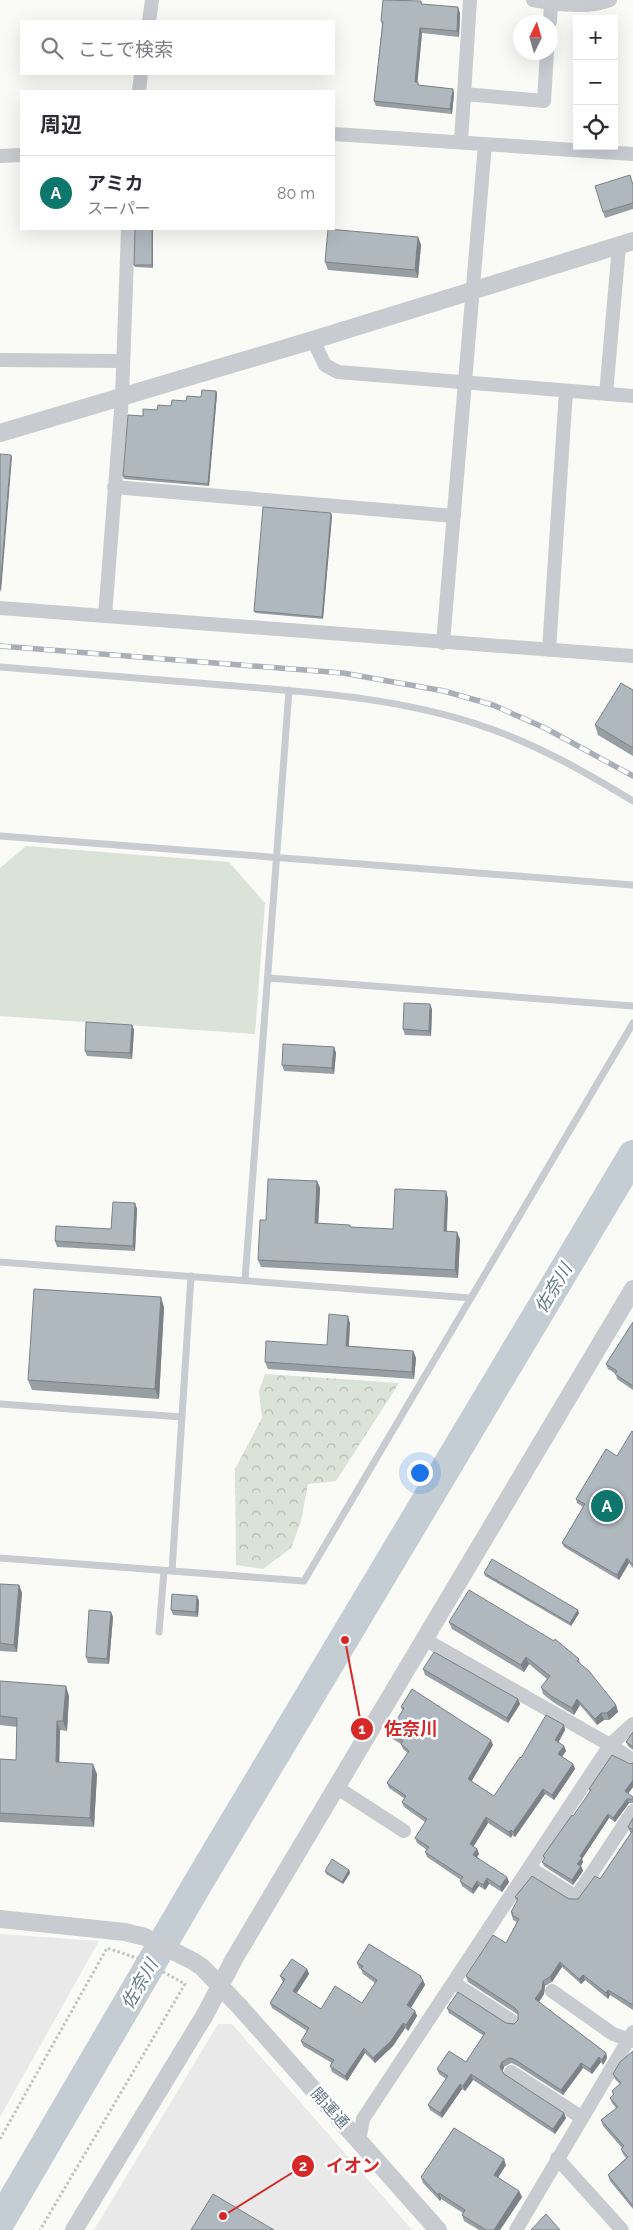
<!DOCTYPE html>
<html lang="ja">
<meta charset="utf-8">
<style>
:root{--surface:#fff;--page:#f7f7f7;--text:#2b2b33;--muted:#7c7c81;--line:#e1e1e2;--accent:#0f766e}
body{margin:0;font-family:Raleway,"Noto Sans JP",sans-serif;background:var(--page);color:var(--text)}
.controls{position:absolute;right:15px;top:15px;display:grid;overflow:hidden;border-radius:0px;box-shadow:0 5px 20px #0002}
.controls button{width:45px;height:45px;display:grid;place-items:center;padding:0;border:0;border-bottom:1px solid var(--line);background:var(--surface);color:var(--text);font:25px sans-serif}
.compass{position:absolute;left:513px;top:15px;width:45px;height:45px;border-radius:50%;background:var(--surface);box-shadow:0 5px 20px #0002;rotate:5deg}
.you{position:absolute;left:419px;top:1472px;width:18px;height:18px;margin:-12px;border:4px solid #fff;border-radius:50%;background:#1a73e8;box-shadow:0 0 0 8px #1a73e833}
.badge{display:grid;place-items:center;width:32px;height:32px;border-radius:50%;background:var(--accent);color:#fff;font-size:16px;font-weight:700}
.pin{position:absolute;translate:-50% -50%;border:2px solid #fff;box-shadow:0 1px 5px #0006}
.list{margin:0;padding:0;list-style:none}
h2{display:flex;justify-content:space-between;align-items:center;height:65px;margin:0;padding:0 20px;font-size:21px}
h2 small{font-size:16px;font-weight:400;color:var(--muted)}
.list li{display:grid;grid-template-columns:32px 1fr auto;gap:15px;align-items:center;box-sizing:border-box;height:75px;padding:0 20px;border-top:1px solid var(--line)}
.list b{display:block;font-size:19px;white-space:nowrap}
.list p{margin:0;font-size:16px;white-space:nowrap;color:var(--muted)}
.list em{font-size:16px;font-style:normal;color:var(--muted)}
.icon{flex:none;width:28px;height:28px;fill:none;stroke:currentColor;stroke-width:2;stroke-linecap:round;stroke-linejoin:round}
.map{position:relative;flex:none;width:633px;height:2230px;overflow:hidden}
.search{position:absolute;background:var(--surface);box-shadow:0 5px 20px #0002;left:20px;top:20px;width:315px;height:55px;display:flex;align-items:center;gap:12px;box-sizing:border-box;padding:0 18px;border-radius:0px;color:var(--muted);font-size:19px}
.panel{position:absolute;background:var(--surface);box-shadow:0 5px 20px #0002;left:20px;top:90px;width:315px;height:140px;border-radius:0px}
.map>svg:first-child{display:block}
</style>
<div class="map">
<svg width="633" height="2230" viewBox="0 0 633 2230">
<defs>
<pattern id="forest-crowns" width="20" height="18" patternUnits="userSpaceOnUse" patternTransform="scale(1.25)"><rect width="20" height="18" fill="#dbe2d8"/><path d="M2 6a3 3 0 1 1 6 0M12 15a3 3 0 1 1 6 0" fill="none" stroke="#b5bcb5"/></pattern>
</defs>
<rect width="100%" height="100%" fill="#fafaf7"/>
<path fill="#e8e9e8" d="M 0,1934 L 99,1941 L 0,2117 Z
M 218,2024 L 232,2024 L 412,2230 L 94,2230 Z"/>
<path fill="#dbe2d8" d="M 26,846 L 229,862 L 265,903 L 255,1034 L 0,1016 L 0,868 Z"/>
<path fill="url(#forest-crowns)" d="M 265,1374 L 399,1383 L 336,1481 L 308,1484 L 301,1521 L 291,1548 L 263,1569 L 236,1565 L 235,1469 L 262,1418 L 259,1391 Z"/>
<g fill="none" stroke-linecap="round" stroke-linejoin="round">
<path stroke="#c3cdd3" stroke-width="30" d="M 0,2222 L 201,1878 L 633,1155"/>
<path stroke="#c1c4c6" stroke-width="3" stroke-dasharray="2.5 2.5" stroke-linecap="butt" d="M 0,2139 L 107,1948 L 140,1959 L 185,1984 L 40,2230"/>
<path stroke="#c8cbd0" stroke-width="7" d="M 0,667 C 74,673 149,679 223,685 C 311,692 404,698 488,728 C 538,745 587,773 633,801
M 0,836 L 633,885
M 268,978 L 633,1006
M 0,1262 L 471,1298
M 245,1280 L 289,690
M 0,1404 L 182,1417
M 0,1558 L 304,1581 L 633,1023
M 172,1571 L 191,1276
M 159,1632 L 164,1571"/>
<path stroke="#c8cbd0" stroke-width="14" d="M 533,0 C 557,4 587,9 610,0
M 149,21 L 152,0
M 550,22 L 551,3
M 139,91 L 141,74
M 464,94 L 544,101 L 547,52
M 334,134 L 633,154
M 461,141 L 470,0
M 0,156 L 21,155
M 313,340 L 325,365 L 338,372 L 633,396
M 0,360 L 123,361
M 606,394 L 619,246
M 114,487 L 454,516
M 0,608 L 633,656
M 105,616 L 122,397 L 128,229
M 443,643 L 485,144
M 549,650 L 566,391
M 424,1639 L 610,1745 L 633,1760
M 336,1787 L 404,1831
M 530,1868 L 576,1897 L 633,1811
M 454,1983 L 512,2021
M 552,1991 L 613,2034 L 633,2041
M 511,2072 L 581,2117
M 359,2141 L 363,2119 L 610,1745 L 633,1724
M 557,2158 L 622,2230
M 516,2230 L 633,2032"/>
<path stroke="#c8cbd0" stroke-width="18" d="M 0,433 L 313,340 L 633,241
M 0,1919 L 125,1932 L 145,1937 L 193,1961 L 202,1967 L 240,2007 L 438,2230
M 74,2230 L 206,2013 L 234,1959 L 633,1289"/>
<g stroke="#a9afb6" stroke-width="5.5">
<path id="rail" d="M 0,646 L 343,673 L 444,691 L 493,705 L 545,728 L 633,776"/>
</g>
<use href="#rail" stroke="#fff" stroke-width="4" stroke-dasharray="11" stroke-linecap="butt"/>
</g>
<path fill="#979ea4" d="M 421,1 L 422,4 L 460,13 L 459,37 L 422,33 L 417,82 L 419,85 L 453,89 L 454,94 L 452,114 L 376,106 L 374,101 L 382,25 L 381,21 Z
M 633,184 L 633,209 L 605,218 L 603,212 Z
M 135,229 L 153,229 L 153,268 L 135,267 L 134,265 Z
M 418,237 L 421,245 L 418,278 L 328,270 L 325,262 Z
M 216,391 L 217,394 L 209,486 L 124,479 L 123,476 L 143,416 L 157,410 L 201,397 Z
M 332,516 L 323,619 L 255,613 L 254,611 Z
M 633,690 L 633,756 L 598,735 L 595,725 Z
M 432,1009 L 431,1036 L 405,1035 L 403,1029 Z
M 132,1025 L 134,1030 L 132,1059 L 87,1056 L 85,1051 Z
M 334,1047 L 336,1053 L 334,1074 L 284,1071 L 282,1065 Z
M 317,1181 L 320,1188 L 318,1223 L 351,1227 L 393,1229 L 446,1191 L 448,1199 L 447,1232 L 460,1239 L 458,1278 L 261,1267 L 258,1260 L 266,1220 Z
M 135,1203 L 137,1209 L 135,1251 L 57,1247 L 55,1241 L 111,1229 Z
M 164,1307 L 159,1399 L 32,1390 L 28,1380 Z
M 633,1322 L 633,1390 L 617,1379 L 616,1374 L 608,1369 L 606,1364 Z
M 350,1323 L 349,1346 L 413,1351 L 416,1358 L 414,1379 L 268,1369 L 265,1362 L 327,1345 Z
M 633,1432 L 633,1568 L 629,1563 L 619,1580 L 564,1547 L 562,1543 L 583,1507 L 577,1503 L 576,1499 L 617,1456 Z
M 484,1573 L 579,1613 L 571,1626 L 485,1576 Z
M 0,1584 L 19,1585 L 22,1593 L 17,1652 L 0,1651 Z
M 197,1596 L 199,1601 L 198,1617 L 173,1615 L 171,1610 Z
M 113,1617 L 109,1664 L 88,1663 L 86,1657 Z
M 449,1622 L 579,1659 L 580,1664 L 616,1705 L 618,1712 L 609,1720 L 604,1720 L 597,1725 L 580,1705 L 574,1715 L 553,1702 L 543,1694 L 541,1687 L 547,1679 L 529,1664 L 524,1672 L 452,1629 Z
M 423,1669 L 518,1699 L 520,1704 L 508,1723 L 425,1675 Z
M 0,1681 L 69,1696 L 67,1731 L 60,1730 L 59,1762 L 97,1774 L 94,1827 L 0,1822 L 0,1759 L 16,1760 L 17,1727 L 0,1725 Z
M 401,1707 L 493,1745 L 471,1781 L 494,1796 L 521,1758 L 564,1725 L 565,1730 L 558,1742 L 564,1746 L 566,1751 L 562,1757 L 573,1764 L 575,1769 L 554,1800 L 545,1794 L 515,1837 L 512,1835 L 511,1838 L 488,1823 L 473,1847 L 477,1849 L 479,1854 L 477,1858 L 509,1882 L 502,1892 L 489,1884 L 485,1890 L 479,1886 L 473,1894 L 462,1886 L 460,1881 L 461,1880 L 427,1857 L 425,1852 L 427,1850 L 417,1843 L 415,1838 L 425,1822 L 404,1807 L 402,1802 L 405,1799 L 389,1788 L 387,1783 L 408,1753 L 403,1749 L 401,1744 L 391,1738 L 389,1733 L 403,1711 Z
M 633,1732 L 633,1750 L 628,1746 L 626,1742 Z
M 633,1763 L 633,1787 L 628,1794 L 633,1797 L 633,1803 L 629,1803 L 615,1822 L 609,1818 L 582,1859 L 583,1862 L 581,1866 L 583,1871 L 573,1885 L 544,1866 L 542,1862 L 544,1860 L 543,1856 L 573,1816 L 590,1792 L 589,1789 Z
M 633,1818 L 633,2010 L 610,1995 L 608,1999 L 585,1980 L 581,1984 L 562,1967 L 552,1982 L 545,1986 L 544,1994 L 539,2002 L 606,2053 L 607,2058 L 603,2065 L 601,2062 L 592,2074 L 583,2068 L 563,2095 L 516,2065 L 511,2063 L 504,2067 L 503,2071 L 504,2074 L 566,2118 L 555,2134 L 473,2080 L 465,2091 L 462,2089 L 442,2118 L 430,2110 L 428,2105 L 446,2079 L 439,2074 L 437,2069 L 466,2062 L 484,2036 L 449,2013 L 447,2008 L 506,2023 L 514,2024 L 518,2020 L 518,2015 L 517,2014 L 468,1982 L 466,1976 L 506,1943 L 517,1922 L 513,1920 L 511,1912 L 517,1901 L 515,1897 L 578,1899 L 600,1879 L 631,1833 L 630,1832 L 628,1827 Z
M 349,1870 L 350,1873 L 343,1884 L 326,1874 L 325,1871 Z
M 357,1963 L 421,1976 L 425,1985 L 410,2008 L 415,2011 L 417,2016 L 408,2031 L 405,2028 L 393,2046 L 375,2063 L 365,2053 L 347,2081 L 332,2072 L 330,2066 L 332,2063 L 303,2046 L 301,2041 L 307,2031 L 272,2008 L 270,2003 L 283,1982 L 280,1976 L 307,1969 L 309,1974 L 296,1994 L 321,2009 L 362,2003 L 375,1983 L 363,1974 L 361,1969 L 359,1968 Z
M 633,2051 L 633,2209 L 610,2181 L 608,2175 L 626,2158 L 623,2154 L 621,2149 L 622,2148 L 603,2126 L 601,2120 L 616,2108 L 612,2103 L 610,2098 L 613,2095 L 612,2091 L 620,2084 L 615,2079 L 613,2074 Z
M 506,2165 L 498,2177 L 519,2191 L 522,2197 L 500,2230 L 479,2230 L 464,2221 L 462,2215 L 463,2213 L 441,2199 L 440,2201 L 423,2183 L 421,2177 Z"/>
<path fill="#7b8186" d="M 458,7 L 460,13 L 459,37 L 457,31 Z
M 420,28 L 422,33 L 417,87 L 415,82 Z
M 453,89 L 454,94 L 452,114 L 450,109 Z
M 152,229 L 153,229 L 153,268 L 152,265 Z
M 418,237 L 421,245 L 418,278 L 415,270 Z
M 216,391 L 217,394 L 209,486 L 208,484 Z
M 11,455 L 12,457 L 1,592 L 0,589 Z
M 331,513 L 332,516 L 323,619 L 322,617 Z
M 430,1004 L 432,1009 L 431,1036 L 429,1031 Z
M 132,1025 L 134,1030 L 132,1059 L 130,1053 Z
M 334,1047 L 336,1053 L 334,1074 L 332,1068 Z
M 317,1181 L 320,1188 L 318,1230 L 315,1223 Z
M 446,1191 L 448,1199 L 446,1239 L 444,1231 Z
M 135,1203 L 137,1209 L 135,1251 L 133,1246 Z
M 457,1232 L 460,1239 L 458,1278 L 455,1270 Z
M 161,1297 L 164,1307 L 159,1399 L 155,1389 Z
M 348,1316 L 350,1323 L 348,1354 L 346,1346 Z
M 413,1351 L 416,1358 L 414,1379 L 412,1372 Z
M 627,1558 L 629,1563 L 619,1580 L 617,1575 Z
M 19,1585 L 22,1593 L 17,1652 L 14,1645 Z
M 197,1596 L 199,1601 L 198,1617 L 196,1612 Z
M 578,1610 L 579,1613 L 571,1626 L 570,1623 Z
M 111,1612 L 113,1617 L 109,1664 L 107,1659 Z
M 526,1657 L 529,1664 L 524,1672 L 521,1665 Z
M 66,1686 L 69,1696 L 67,1731 L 63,1721 Z
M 518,1699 L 520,1704 L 508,1723 L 507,1718 Z
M 577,1699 L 580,1705 L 574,1715 L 572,1708 Z
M 616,1705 L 618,1712 L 609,1720 L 607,1713 Z
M 601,1713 L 604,1720 L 597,1725 L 595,1719 Z
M 57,1721 L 60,1730 L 59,1771 L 56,1762 Z
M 564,1725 L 565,1730 L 557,1745 L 555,1740 Z
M 491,1740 L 493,1745 L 470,1784 L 468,1779 Z
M 564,1746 L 566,1751 L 560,1759 L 558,1754 Z
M 93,1764 L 97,1774 L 94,1827 L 90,1818 Z
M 573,1764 L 575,1769 L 554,1800 L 552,1795 Z
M 633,1780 L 633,1787 L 626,1796 L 625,1791 Z
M 543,1789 L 545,1794 L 515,1837 L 513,1832 Z
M 627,1799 L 629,1803 L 615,1822 L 613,1818 Z
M 608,1814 L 609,1818 L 582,1859 L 583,1862 L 579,1869 L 577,1864 L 580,1856 Z
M 486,1817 L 488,1823 L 472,1849 L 470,1844 Z
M 511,1830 L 512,1835 L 511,1838 L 509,1832 Z
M 477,1849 L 479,1854 L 475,1860 L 473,1855 Z
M 581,1866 L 583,1871 L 573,1885 L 572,1880 Z
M 349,1870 L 350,1873 L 343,1884 L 342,1882 Z
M 507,1877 L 509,1882 L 502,1892 L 500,1887 Z
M 487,1878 L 489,1884 L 485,1890 L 483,1885 Z
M 477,1881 L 479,1886 L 473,1894 L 472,1889 Z
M 560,1962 L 562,1967 L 552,1982 L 550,1977 Z
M 307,1969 L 309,1974 L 294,1997 L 293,1991 Z
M 583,1975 L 585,1980 L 581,1984 L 579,1979 Z
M 421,1976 L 422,1981 L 423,1980 L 425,1985 L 409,2011 L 407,2005 Z
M 543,1981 L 545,1986 L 544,1994 L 537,2005 L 535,1999 Z
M 608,1990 L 610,1995 L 608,1999 L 606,1993 Z
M 415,2011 L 417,2016 L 408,2031 L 406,2025 Z
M 403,2023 L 405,2028 L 393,2046 L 375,2063 L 373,2058 Z
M 364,2048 L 365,2053 L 347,2081 L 345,2076 Z
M 606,2053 L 607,2058 L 603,2065 L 602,2060 Z
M 599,2057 L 601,2062 L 592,2074 L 590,2069 Z
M 502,2062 L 504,2067 L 502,2072 L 500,2067 Z
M 581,2063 L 583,2068 L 563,2095 L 561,2090 Z
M 471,2074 L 473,2080 L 465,2091 L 463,2086 Z
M 460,2084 L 462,2089 L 442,2118 L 440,2113 Z
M 564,2113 L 566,2118 L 555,2134 L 553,2129 Z
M 504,2159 L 506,2165 L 496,2181 L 494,2175 Z
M 519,2191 L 522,2197 L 500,2230 L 494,2230 Z
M 439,2193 L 441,2199 L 440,2201 L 438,2195 Z"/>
<path fill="#b0b8bf" stroke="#7b8186" d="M 383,0 L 421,1 L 421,4 L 458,7 L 457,31 L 420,28 L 415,82 L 418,82 L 418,85 L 453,89 L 450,109 L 374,101 L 383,22 L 381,21 Z
M 630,175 L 633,185 L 633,203 L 603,212 L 595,186 Z
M 135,229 L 152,229 L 152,265 L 134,265 Z
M 328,229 L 418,237 L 415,270 L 325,262 Z
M 202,390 L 216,391 L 208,484 L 123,476 L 128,415 L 143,416 L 143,409 L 157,410 L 158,405 L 171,406 L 172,400 L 186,401 L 187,396 L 201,397 Z
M 0,454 L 11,455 L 0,589 Z
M 263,507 L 331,513 L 322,617 L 254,611 Z
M 621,683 L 633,690 L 633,748 L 595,725 Z
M 404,1003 L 430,1004 L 429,1031 L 403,1029 Z
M 86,1022 L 132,1025 L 130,1053 L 85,1051 Z
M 283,1044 L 334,1047 L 332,1068 L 282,1065 Z
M 268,1179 L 317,1181 L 315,1223 L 350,1225 L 350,1227 L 393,1229 L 395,1189 L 446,1191 L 444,1231 L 457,1232 L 455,1270 L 258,1260 L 260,1220 L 266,1220 Z
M 113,1202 L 135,1203 L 133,1246 L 55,1241 L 56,1226 L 111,1229 Z
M 34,1289 L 161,1297 L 155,1389 L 28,1380 Z
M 329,1314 L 348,1316 L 346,1346 L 413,1351 L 412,1372 L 265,1362 L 266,1341 L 327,1345 Z
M 633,1322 L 633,1386 L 615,1374 L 617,1371 L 606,1364 Z
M 632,1431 L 633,1432 L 633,1565 L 627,1558 L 617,1575 L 562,1543 L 585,1504 L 576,1499 L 606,1449 L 617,1456 Z
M 492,1559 L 578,1610 L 570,1623 L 484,1573 Z
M 0,1584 L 19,1585 L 14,1645 L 0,1643 Z
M 469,1590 L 554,1641 L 555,1639 L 579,1659 L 577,1661 L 589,1671 L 616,1705 L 607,1713 L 601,1713 L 595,1719 L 577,1699 L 572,1708 L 551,1696 L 541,1687 L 550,1676 L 526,1657 L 521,1665 L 449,1622 Z
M 172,1594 L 197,1596 L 196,1612 L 171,1610 Z
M 89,1610 L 111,1612 L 107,1659 L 86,1657 Z
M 434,1652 L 518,1699 L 507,1718 L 423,1669 Z
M 0,1681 L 66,1686 L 63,1721 L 57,1721 L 56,1762 L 93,1764 L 90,1818 L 0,1813 L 0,1759 L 16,1760 L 17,1718 L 0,1716 Z
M 412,1689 L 491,1740 L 468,1779 L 494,1796 L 520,1757 L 521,1758 L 546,1715 L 564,1725 L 555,1740 L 564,1746 L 558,1754 L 573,1764 L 552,1795 L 543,1789 L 513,1832 L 511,1830 L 509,1832 L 486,1817 L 470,1844 L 477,1849 L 473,1855 L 507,1877 L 500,1887 L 487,1878 L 483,1885 L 477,1881 L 472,1889 L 460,1881 L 463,1877 L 425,1852 L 429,1847 L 415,1838 L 427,1819 L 402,1802 L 406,1796 L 387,1783 L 409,1751 L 401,1744 L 403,1741 L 389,1733 L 404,1708 L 401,1707 Z
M 633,1732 L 633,1747 L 626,1742 Z
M 612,1755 L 630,1764 L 633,1763 L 633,1780 L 625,1791 L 633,1797 L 633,1799 L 627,1799 L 613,1818 L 608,1814 L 580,1856 L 582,1858 L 577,1864 L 581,1866 L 572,1880 L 542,1862 L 545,1858 L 543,1856 L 572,1815 L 573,1816 L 591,1790 L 589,1789 Z
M 633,1818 L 633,2005 L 608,1990 L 606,1993 L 583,1975 L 579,1979 L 560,1962 L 550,1977 L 543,1981 L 542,1989 L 535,1999 L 606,2053 L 602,2060 L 599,2057 L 590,2069 L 581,2063 L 561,2090 L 514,2059 L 509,2058 L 502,2062 L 500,2067 L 504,2074 L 564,2113 L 553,2129 L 471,2074 L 463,2086 L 460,2084 L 440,2113 L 428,2105 L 448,2076 L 437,2069 L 449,2051 L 466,2062 L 485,2033 L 447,2008 L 458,1992 L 506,2023 L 514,2024 L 518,2020 L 518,2012 L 515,2008 L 466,1976 L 493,1935 L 506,1943 L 519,1919 L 512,1915 L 513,1913 L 511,1912 L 518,1899 L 515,1897 L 532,1876 L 569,1899 L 578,1899 L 595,1876 L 600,1879 L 633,1830 L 628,1827 Z
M 332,1859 L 349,1870 L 342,1882 L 325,1871 Z
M 369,1944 L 421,1976 L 420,1977 L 423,1980 L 407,2005 L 415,2011 L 406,2025 L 403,2023 L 391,2041 L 373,2058 L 364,2048 L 345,2076 L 330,2066 L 334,2060 L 301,2041 L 309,2028 L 270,2003 L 285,1979 L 280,1976 L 292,1959 L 307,1969 L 293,1991 L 321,2009 L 335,1986 L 362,2003 L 377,1980 L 361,1969 L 363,1966 L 357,1963 Z
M 633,2051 L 633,2206 L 608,2175 L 628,2157 L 621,2149 L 624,2146 L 601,2120 L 618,2107 L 610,2098 L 614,2094 L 612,2091 L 621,2083 L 613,2074 L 620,2062 Z
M 454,2128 L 504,2159 L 494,2175 L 519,2191 L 494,2230 L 486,2230 L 462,2215 L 465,2210 L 439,2193 L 438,2195 L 421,2177 Z
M 213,2194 L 274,2230 L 191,2230 Z
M 546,2214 L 560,2230 L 531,2230 Z"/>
<g text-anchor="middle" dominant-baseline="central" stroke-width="5" stroke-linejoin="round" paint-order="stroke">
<g font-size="16" fill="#66788b" stroke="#fff">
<text transform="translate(330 2108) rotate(48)">開運通</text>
</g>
<g font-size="18" font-style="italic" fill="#637a86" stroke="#fff">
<text transform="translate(553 1288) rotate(-59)">佐奈川</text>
<text transform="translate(139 1984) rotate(-60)">佐奈川</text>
</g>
</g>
<path fill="none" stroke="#d62828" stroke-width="2" d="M345 1640L362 1729M223 2216L303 2166"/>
<g fill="#d62828" stroke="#fff" stroke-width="2">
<circle cx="345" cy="1640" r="5"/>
<circle cx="223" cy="2216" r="5"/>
<circle cx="362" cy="1729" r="12"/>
<circle cx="303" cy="2166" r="12"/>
</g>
<g font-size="15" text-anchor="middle" font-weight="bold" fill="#fff">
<text x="362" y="1734">1</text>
<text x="303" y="2171">2</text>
</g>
<g font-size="18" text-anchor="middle" font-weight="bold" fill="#d62828" stroke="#fff" stroke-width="5" stroke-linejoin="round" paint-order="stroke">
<text x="411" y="1735">佐奈川</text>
<text x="353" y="2172">イオン</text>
</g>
</svg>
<div class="controls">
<button>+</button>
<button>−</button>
<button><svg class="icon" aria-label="locate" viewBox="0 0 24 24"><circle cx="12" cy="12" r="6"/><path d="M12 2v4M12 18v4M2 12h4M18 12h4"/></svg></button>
</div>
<svg class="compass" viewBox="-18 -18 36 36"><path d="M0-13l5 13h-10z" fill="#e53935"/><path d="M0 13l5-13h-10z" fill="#7c7c81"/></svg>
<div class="you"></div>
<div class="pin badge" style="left:607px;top:1506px">A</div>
<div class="search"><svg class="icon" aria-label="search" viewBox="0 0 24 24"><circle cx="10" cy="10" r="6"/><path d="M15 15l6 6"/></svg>ここで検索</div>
<section class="panel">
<h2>周辺<small></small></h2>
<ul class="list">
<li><span class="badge">A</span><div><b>アミカ</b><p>スーパー</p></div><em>80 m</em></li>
</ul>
</section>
</div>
